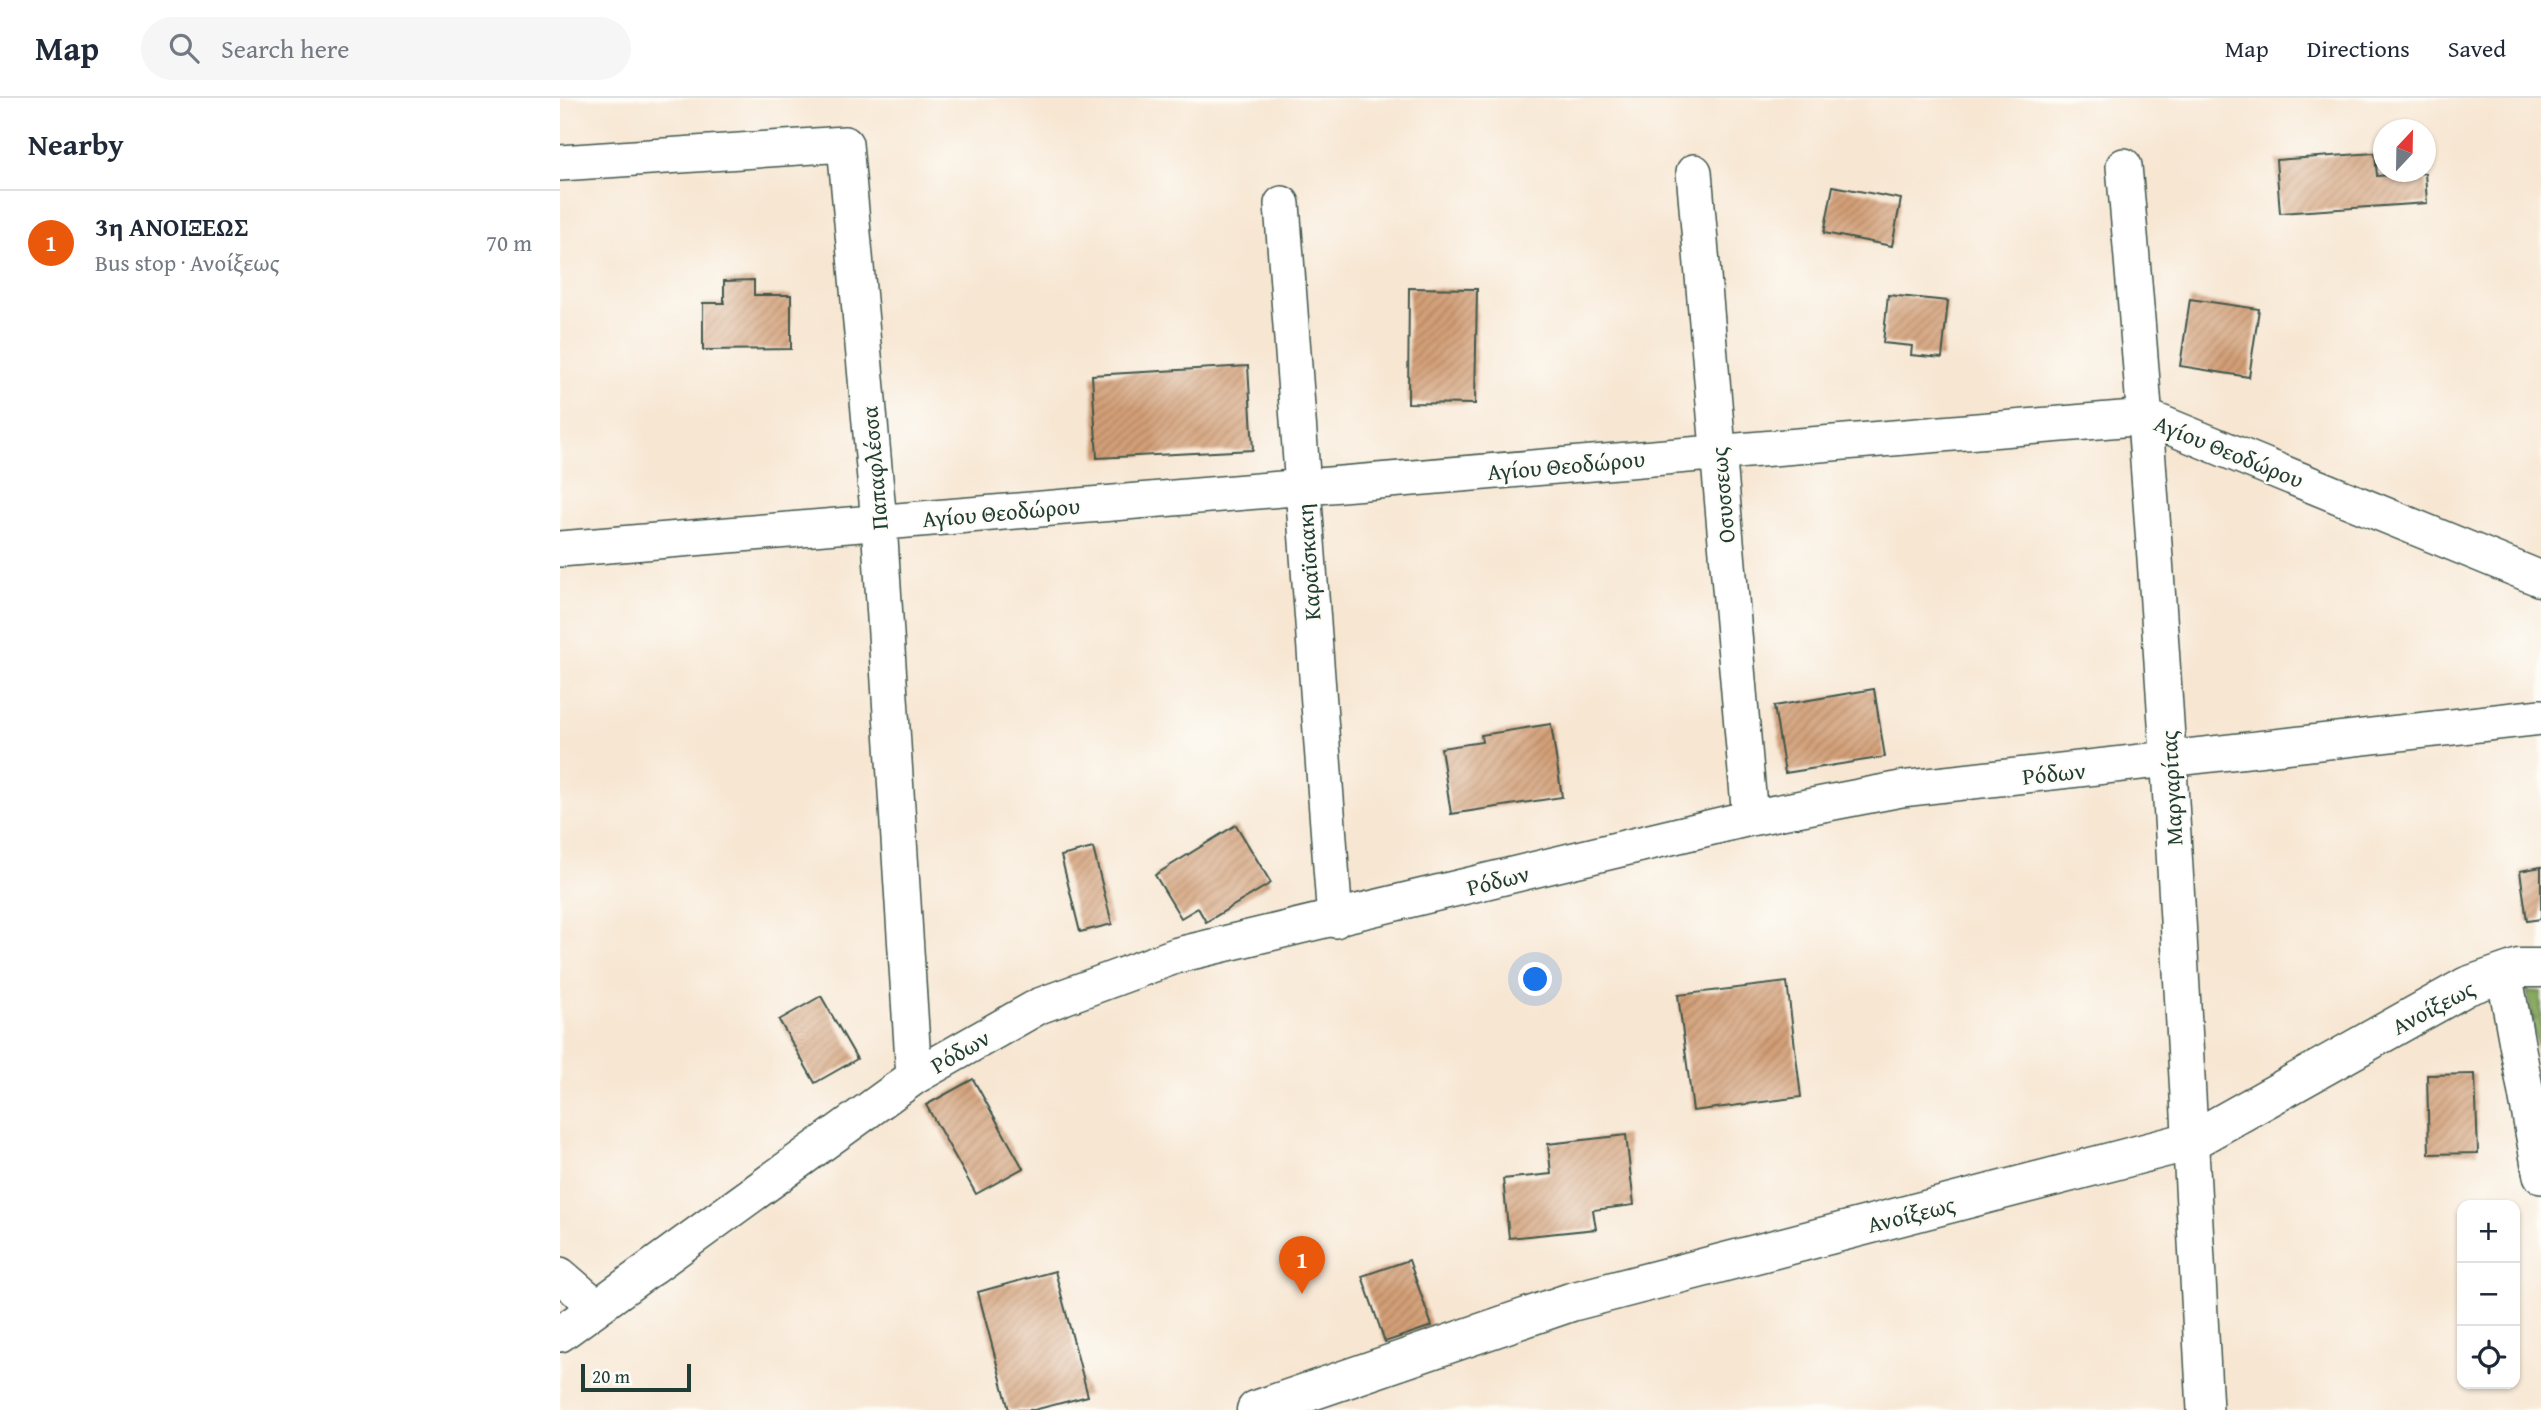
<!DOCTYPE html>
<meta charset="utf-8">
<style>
:root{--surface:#fff;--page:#f6f6f7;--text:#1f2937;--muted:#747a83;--line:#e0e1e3;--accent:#ea580c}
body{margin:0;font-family:"Gentium Book Plus",serif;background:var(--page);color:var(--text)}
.controls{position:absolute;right:21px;bottom:21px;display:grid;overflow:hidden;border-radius:14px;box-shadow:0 2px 5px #0004}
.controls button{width:63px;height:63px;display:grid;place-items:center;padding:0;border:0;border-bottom:2px solid var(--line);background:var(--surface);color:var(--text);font:35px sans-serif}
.compass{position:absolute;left:1813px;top:21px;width:63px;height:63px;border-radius:50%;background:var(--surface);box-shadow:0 2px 5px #0004;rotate:22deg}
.scale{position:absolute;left:21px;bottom:18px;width:110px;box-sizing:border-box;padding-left:7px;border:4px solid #1f3d34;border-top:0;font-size:19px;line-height:24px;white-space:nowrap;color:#1f3d34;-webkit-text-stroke:5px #fdfcf7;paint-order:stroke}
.you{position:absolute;left:976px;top:882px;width:24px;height:24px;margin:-18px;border:5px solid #fff;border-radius:50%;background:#1a73e8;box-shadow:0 0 0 10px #1a73e833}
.badge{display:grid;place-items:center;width:46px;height:46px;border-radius:50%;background:var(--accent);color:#fff;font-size:23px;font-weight:700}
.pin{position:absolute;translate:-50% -58px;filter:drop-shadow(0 2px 4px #0008)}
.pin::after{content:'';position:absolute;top:37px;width:24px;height:21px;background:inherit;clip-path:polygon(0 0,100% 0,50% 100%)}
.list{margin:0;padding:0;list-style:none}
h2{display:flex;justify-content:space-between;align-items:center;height:91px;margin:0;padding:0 28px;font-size:30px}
h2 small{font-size:23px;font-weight:400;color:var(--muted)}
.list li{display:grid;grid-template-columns:46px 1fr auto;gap:21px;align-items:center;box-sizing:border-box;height:105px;padding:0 28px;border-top:2px solid var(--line)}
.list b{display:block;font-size:26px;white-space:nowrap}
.list p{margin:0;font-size:23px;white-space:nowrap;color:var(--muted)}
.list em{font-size:23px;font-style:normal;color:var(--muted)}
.icon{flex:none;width:38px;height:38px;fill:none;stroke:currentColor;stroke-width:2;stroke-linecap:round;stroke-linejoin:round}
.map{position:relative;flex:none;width:1981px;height:1312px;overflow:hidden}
header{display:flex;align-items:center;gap:42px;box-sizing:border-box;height:98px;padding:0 35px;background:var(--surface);border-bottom:2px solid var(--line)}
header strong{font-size:33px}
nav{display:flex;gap:38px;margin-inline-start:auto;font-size:24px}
.search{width:490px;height:63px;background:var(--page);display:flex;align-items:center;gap:18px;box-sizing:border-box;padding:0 24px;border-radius:38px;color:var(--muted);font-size:26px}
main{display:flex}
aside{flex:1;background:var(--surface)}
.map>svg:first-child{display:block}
</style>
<header>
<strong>Map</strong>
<div class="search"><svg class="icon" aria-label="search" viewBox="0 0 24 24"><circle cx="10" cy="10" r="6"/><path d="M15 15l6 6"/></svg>Search here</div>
<nav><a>Map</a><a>Directions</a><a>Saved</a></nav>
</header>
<main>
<aside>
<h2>Nearby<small></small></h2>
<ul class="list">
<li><span class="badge">1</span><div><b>3η ΑΝΟΙΞΕΩΣ</b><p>Bus stop · Ανοίξεως</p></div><em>70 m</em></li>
</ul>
</aside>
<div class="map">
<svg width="1981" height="1312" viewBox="0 0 1981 1312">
<defs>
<pattern id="forest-firs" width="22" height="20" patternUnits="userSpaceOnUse" patternTransform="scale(1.75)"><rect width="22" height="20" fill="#86a75b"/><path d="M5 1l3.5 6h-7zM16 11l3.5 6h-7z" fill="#6d894c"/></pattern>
<pattern id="building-hatch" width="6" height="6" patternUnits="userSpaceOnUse" patternTransform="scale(1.75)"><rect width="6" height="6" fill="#d39f77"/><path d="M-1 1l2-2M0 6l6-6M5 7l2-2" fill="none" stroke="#ab8362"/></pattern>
</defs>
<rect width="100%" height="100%" fill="#fdfcf7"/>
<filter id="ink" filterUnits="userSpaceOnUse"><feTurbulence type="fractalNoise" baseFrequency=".0143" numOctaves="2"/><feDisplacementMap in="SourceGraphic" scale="14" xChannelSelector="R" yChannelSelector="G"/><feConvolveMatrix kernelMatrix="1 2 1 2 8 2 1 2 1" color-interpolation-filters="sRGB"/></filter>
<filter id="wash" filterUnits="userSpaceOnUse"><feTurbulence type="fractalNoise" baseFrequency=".00686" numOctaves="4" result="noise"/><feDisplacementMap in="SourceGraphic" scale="28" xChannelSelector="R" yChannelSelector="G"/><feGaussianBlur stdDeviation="1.57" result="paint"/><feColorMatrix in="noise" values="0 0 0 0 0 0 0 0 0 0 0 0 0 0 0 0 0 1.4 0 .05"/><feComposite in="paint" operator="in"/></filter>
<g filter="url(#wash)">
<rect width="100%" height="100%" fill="#f7e6d2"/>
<path fill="url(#forest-firs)" stroke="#527248" stroke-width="2" d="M 1967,893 L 1981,894 L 1981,971 Z"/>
<g id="blocks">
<path fill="url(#building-hatch)" d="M 1815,55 L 1817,78 L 1865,75 L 1867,105 L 1720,115 L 1716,62 Z
M 1273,88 L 1341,101 L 1332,148 L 1264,135 Z
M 194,182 L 194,197 L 231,197 L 231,251 L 143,252 L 143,205 L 164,205 L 164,183 Z
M 849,190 L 917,191 L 915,306 L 848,305 Z
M 1328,197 L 1388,203 L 1382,260 L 1351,257 L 1352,248 L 1323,245 Z
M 1630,201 L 1699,211 L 1689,279 L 1620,268 Z
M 688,268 L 693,352 L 537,360 L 532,277 Z
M 1314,591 L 1325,659 L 1225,675 L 1214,608 Z
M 991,626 L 1002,699 L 891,716 L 881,650 L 922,644 L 921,637 Z
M 676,727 L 711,785 L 646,824 L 638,810 L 621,820 L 595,777 Z
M 533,750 L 552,826 L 520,834 L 501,758 Z
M 1981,769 L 1981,821 L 1967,823 L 1960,773 Z
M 1227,884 L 1241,999 L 1133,1013 L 1118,897 Z
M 261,898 L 297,961 L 255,985 L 219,922 Z
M 1915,976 L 1918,1055 L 1869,1056 L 1867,977 Z
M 413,981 L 463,1070 L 416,1096 L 366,1007 Z
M 1066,1037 L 1074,1107 L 1033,1112 L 1036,1131 L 949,1140 L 943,1081 L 991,1076 L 988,1046 Z
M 849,1162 L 872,1228 L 825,1244 L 802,1178 Z
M 495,1173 L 528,1298 L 474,1312 L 449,1312 L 418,1194 Z"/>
</g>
</g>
<g filter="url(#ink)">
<use href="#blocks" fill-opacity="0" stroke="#3f564c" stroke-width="2"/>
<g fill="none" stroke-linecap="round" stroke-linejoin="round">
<g stroke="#3f564c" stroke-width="38">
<path id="street" d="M 0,65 L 285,46 L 319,425 L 354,979
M 1564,68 C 1601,482 1623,897 1645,1312
M 1134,74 L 1190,720
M 722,106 L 775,822
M 0,451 L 1586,319 L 1981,481
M 1944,874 L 1981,1078
M 0,1177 L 37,1209
M 0,1236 L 354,979 L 479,908 L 618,857 L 1190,720 L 1341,691 L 1981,619"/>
</g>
<g stroke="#3f564c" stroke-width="41">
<path id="secondary" d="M 696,1312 L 1011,1204 L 1631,1043 L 1907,888 L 1959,870 L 1981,870"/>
</g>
<use href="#street" stroke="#fff" stroke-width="35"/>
<use href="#secondary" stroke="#fff" stroke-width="38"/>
</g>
</g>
<g text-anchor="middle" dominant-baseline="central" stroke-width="5" stroke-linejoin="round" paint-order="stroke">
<g font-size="23" fill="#1f3d34" stroke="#fdfcf7">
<text transform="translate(1669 353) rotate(22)">Αγίου Θεοδώρου</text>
<text transform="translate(1006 367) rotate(-5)">Αγίου Θεοδώρου</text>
<text transform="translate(314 370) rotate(-95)">Παπαφλέσσα</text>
<text transform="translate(1162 397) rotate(-95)">Οσυσσεως</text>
<text transform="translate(441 414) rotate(-5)">Αγίου Θεοδώρου</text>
<text transform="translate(748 464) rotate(-94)">Καραϊσκακη</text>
<text transform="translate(1494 675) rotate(-6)">Ρόδων</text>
<text transform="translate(1611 690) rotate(-93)">Μαργαρίτας</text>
<text transform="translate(938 782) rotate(-14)">Ρόδων</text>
<text transform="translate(1873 909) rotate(-28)">Ανοίξεως</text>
<text transform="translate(400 953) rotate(-30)">Ρόδων</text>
<text transform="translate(1351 1116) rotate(-14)">Ανοίξεως</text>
</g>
</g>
</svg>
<div class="controls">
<button>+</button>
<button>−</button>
<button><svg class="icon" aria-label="locate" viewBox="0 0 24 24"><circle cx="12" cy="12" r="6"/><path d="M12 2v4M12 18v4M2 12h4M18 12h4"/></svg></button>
</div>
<svg class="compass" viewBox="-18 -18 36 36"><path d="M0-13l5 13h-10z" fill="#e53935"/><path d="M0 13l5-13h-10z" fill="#747a83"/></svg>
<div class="scale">20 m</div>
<div class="you"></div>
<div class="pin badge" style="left:742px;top:1196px">1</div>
</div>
</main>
